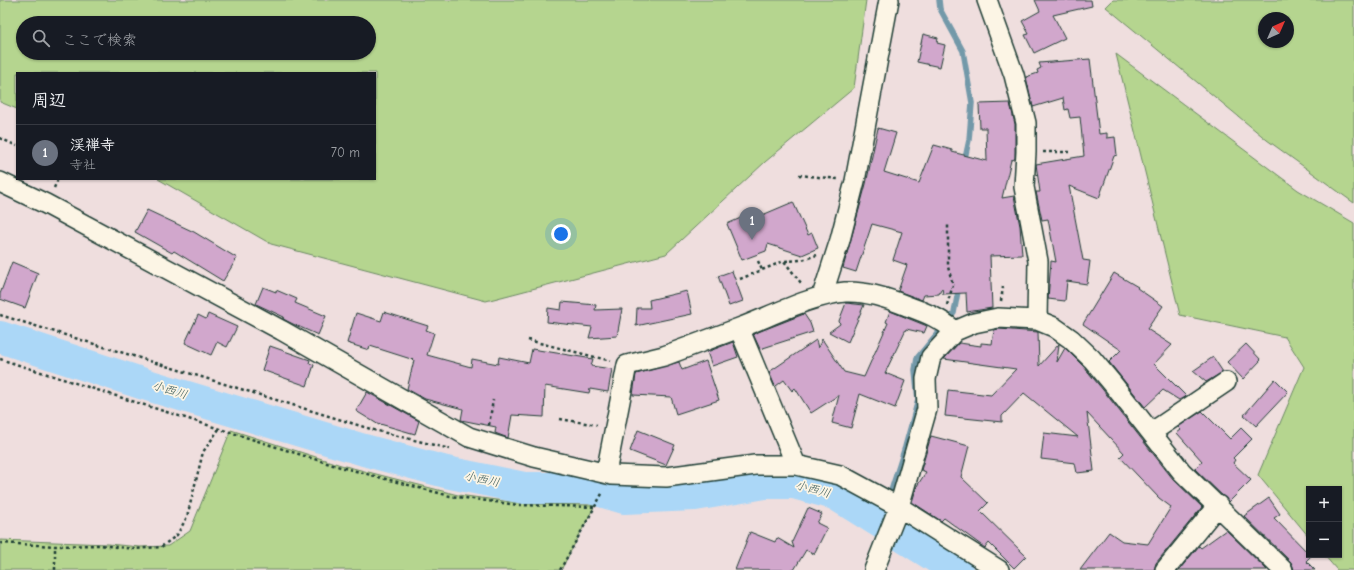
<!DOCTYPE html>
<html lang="ja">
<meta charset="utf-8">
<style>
:root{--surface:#171b24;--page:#242831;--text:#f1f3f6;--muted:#9ea1a6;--line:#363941;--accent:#1f6fb2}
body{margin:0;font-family:"Comic Neue","Klee One",sans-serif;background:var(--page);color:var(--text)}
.controls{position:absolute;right:12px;bottom:12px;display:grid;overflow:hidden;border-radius:0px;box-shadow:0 1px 3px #0004}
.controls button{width:36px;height:36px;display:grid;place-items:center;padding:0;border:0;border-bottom:1px solid var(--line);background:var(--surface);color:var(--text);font:20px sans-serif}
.compass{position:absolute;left:1258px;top:12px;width:36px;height:36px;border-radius:50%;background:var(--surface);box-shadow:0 1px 3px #0004;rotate:45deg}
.you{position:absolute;left:561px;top:234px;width:14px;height:14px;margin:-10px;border:3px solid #fff;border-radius:50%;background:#1a73e8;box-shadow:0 0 0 6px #1a73e833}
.badge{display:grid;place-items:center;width:26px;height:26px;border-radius:50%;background:var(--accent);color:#fff;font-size:13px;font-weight:700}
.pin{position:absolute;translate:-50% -33px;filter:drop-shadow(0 1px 2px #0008)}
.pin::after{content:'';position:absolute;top:21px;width:14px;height:12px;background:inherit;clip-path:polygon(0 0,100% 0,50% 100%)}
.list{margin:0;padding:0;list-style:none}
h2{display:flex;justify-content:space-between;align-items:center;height:52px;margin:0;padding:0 16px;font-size:17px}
h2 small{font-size:13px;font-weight:400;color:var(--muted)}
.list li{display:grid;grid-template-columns:26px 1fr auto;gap:12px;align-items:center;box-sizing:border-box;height:56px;padding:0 16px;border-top:1px solid var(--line)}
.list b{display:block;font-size:15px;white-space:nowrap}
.list p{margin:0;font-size:13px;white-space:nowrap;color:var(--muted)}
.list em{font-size:13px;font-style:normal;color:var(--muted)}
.icon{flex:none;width:22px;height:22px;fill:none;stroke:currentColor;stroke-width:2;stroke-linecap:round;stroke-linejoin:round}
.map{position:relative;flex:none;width:1354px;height:570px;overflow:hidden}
.search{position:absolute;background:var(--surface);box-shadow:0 1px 3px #0004;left:16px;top:16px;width:360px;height:44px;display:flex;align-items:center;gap:10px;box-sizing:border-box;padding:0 14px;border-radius:22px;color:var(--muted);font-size:15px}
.panel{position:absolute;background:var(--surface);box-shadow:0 1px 3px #0004;left:16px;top:72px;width:360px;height:108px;border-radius:0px}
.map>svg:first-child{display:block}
</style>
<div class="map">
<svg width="1354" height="570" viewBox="0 0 1354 570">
<rect width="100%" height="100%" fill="#efdede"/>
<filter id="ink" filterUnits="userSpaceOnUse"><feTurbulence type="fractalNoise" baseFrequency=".025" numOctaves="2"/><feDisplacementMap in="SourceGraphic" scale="8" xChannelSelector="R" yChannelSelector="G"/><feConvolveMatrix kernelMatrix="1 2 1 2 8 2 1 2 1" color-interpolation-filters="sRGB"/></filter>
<g filter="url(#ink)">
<path fill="#b5d58f" stroke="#6a8962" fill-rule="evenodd" d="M 0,0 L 866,0 L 854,88 L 765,162 L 666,254 L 486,301 L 271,244 L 158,179 L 375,179 L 375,73 L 17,73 L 17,109 L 0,102 ZM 23,23 L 369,23 L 369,53 L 23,53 Z
M 1113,0 L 1354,0 L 1354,203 L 1267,140 L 1106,7 ZM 1264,18 L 1288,18 L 1288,42 L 1264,42 Z
M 1116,54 L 1298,190 L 1354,223 L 1354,570 L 1337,570 L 1324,555 L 1339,555 L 1339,489 L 1309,489 L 1309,537 L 1258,475 L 1304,367 L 1285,337 L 1180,315 Z
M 231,430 L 341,465 L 458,495 L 527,504 L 595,505 L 561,570 L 0,570 L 0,540 L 108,544 L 140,547 L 168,546 L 190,531 Z"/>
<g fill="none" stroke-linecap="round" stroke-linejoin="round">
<path stroke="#7399a9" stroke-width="5.5" d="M 939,0 L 940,9 L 963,51 L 972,103 L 969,140 L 964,163
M 881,522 L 905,447 L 918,400 L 915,370 L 917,358 L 954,313 L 959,286"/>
<path stroke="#abd7f7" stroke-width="32" d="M 0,337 L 144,384 L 364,450 L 446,472 L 524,488 L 590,488 L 624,498 L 695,495 L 765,483 L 794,483 L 835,494 L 957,570"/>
</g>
<path fill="#d1a7cc" stroke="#1f3d34" d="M 1035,0 L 1091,0 L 1092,6 L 1053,15 L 1065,38 L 1034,53 L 1025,35 L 1029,34 L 1022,21 L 1040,11 Z
M 923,34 L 938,38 L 937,43 L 945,45 L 940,67 L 917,62 Z
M 1090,59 L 1099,134 L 1107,133 L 1107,138 L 1115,137 L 1117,155 L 1114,156 L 1099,198 L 1069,186 L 1083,260 L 1090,261 L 1087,284 L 1067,281 L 1065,301 L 1048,299 L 1051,261 L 1056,262 L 1048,219 L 1042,220 L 1036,192 L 1040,192 L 1036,164 L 1084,156 L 1080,117 L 1070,118 L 1068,109 L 1065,110 L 1063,98 L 1033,107 L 1026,77 L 1038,73 L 1037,70 L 1041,68 L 1039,63 Z
M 1010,103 L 1015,124 L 1015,159 L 1011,160 L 1002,198 L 1014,196 L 1020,226 L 1022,255 L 990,256 L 992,308 L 967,312 L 966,293 L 943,294 L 942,288 L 939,294 L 924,295 L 922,300 L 898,291 L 907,265 L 893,260 L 902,232 L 872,224 L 856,272 L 843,268 L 866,184 L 878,128 L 896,133 L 884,172 L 919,183 L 934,145 L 952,150 L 952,152 L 987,161 L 986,128 L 980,128 L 979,104 Z
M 793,202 L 808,235 L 812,233 L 818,248 L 802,255 L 768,244 L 766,251 L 742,260 L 727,224 L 750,214 L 753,219 Z
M 147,210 L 194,232 L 237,258 L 223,281 L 174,251 L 172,253 L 135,232 Z
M 12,262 L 38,273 L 25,308 L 0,299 L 0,294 Z
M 732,271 L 743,301 L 729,306 L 718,276 Z
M 1114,273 L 1138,287 L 1137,288 L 1163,306 L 1147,329 L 1172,345 L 1154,364 L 1186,396 L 1179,400 L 1163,390 L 1145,407 L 1109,362 L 1121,350 L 1083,324 Z
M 263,287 L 276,292 L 276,290 L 297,299 L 295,303 L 326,316 L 318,335 L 293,324 L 283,319 L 284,317 L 256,304 Z
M 687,291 L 692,314 L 636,326 L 637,308 L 650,308 L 649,300 Z
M 562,302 L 596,305 L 595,310 L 622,309 L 617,336 L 589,338 L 592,327 L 547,322 L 548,308 L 561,310 Z
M 846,303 L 864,305 L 848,342 L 829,332 L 840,324 L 839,321 Z
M 890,311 L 927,326 L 924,333 L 906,329 L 885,373 L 905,381 L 895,408 L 860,394 L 851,428 L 832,423 L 839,395 L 811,413 L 795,388 L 792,391 L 784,380 L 776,386 L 774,384 L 769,372 L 816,340 L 818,348 L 822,339 L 844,372 L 864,377 L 888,323 L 886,322 Z
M 384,312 L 428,326 L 426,330 L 434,333 L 427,355 L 471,367 L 472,359 L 498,364 L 499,357 L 529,363 L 532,349 L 593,359 L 591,366 L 612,369 L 608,392 L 590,389 L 589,393 L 545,386 L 544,417 L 512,415 L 508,438 L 495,433 L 496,427 L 461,420 L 463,409 L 425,399 L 407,389 L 414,360 L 370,346 L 369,350 L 347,343 L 356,313 L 381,321 Z
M 208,314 L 237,327 L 227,347 L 217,342 L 211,355 L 185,343 L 198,315 L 206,319 Z
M 804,314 L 810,323 L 813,332 L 760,349 L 753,334 Z
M 999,329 L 1038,332 L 1039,366 L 1059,344 L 1057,362 L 1065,348 L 1084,367 L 1103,390 L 1173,479 L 1202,507 L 1156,563 L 1154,570 L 1080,570 L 1109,532 L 1122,541 L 1148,544 L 1171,507 L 1159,498 L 1120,457 L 1124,453 L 1087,413 L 1094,471 L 1077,473 L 1075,463 L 1041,459 L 1044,433 L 1078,437 L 1024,393 L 1002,416 L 1002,422 L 945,416 L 948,390 L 991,395 L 1016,369 L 944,359 L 959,343 L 981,346 L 981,343 L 992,344 L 994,330 Z
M 733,342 L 738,357 L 712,366 L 707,352 Z
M 1246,344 L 1261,360 L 1243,379 L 1227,362 Z
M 270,346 L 310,360 L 309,363 L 314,365 L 307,386 L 262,370 Z
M 1213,357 L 1223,372 L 1206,382 L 1193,371 Z
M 706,361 L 719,400 L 676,414 L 671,397 L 633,395 L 636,374 L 679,362 L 682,370 Z
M 1275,379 L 1288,392 L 1256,426 L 1244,415 Z
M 367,392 L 419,421 L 415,434 L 380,424 L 379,425 L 356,411 Z
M 1202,411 L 1230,439 L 1241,428 L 1252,439 L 1233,458 L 1235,460 L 1233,463 L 1251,480 L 1229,502 L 1195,469 L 1202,461 L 1177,433 L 1181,430 L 1178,427 Z
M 638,430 L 675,445 L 666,465 L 630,451 Z
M 931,436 L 969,446 L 961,477 L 988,503 L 980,511 L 1026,556 L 1014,568 L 989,543 L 985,548 L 944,518 L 941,521 L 912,502 L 917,486 L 926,472 L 921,470 Z
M 1269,498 L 1280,514 L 1274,518 L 1311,556 L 1306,561 L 1315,570 L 1294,570 L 1291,562 L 1244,516 Z
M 808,508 L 822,514 L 817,523 L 827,528 L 814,554 L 806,550 L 794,570 L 735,570 L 750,532 L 775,542 L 777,538 L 794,548 L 792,542 Z
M 1226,530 L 1267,570 L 1179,570 L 1199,546 L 1201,548 Z"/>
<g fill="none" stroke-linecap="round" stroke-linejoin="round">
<g stroke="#1f3d34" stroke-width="22">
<path id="minor" d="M 987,0 L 1014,75 L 1026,123 L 1026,152 L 1024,187 L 1038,261 L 1037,320
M 0,182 L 46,204 L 281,330 L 469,437 L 534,457 L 612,475 L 666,477 L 755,465 L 796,465 L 840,475 L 899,507 L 999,570
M 822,296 L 840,240 L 855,181 L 889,0
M 739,328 C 771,316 812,295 845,292 C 866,291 888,298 907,306 C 926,313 940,318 955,331
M 1152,432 L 1226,382
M 606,473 L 627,365 L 664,356 L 739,328 L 796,465
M 874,570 L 899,507 L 927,409 L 926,379 L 931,357 L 955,331 L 974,323 L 998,318 L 1037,320 L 1054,327 L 1071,339 L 1092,359 L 1112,383 L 1182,472 L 1283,570
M 1165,570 L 1218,505"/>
</g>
<path stroke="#1f3d34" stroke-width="2.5" stroke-dasharray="3 3" stroke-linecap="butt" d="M 0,138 L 17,146
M 1043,152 L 1070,152
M 799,175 L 838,179
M 54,188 L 58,179
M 758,261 L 762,270
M 785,261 L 802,260 L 817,255
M 740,279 L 784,261 L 801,283
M 1001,301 L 1003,287
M 947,305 L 953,285 L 948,267 L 948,225
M 0,315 L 374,430 L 450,449
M 528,340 L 611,361
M 0,359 L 333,465 L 450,496 L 518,505 L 596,507
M 560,419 L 597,425
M 489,425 L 493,400
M 0,543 L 55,546 L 99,545 L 134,549 L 161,547 L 177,535 L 187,517 L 203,452 L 219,429
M 55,570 L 55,546
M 560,570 L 603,492"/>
<use href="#minor" stroke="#fcf5e5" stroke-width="19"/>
</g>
</g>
<g text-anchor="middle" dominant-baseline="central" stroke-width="3.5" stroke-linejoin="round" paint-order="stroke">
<g font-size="12" font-style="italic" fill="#3b5c5b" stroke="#fcf5e5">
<text transform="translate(170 390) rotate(17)">小西川</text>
<text transform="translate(482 479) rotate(12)">小西川</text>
<text transform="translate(813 489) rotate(15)">小西川</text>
</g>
</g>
</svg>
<div class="controls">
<button>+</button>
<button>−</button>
</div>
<svg class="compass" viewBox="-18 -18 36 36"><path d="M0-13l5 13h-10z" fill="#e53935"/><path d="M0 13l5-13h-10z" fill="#9ea1a6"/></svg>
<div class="you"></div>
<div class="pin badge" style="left:752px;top:240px;background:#6b7280">1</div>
<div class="search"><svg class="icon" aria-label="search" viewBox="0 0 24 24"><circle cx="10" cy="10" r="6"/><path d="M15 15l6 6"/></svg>ここで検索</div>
<section class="panel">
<h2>周辺<small></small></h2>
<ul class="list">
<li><span class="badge" style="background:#6b7280">1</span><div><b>渓禅寺</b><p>寺社</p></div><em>70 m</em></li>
</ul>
</section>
</div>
